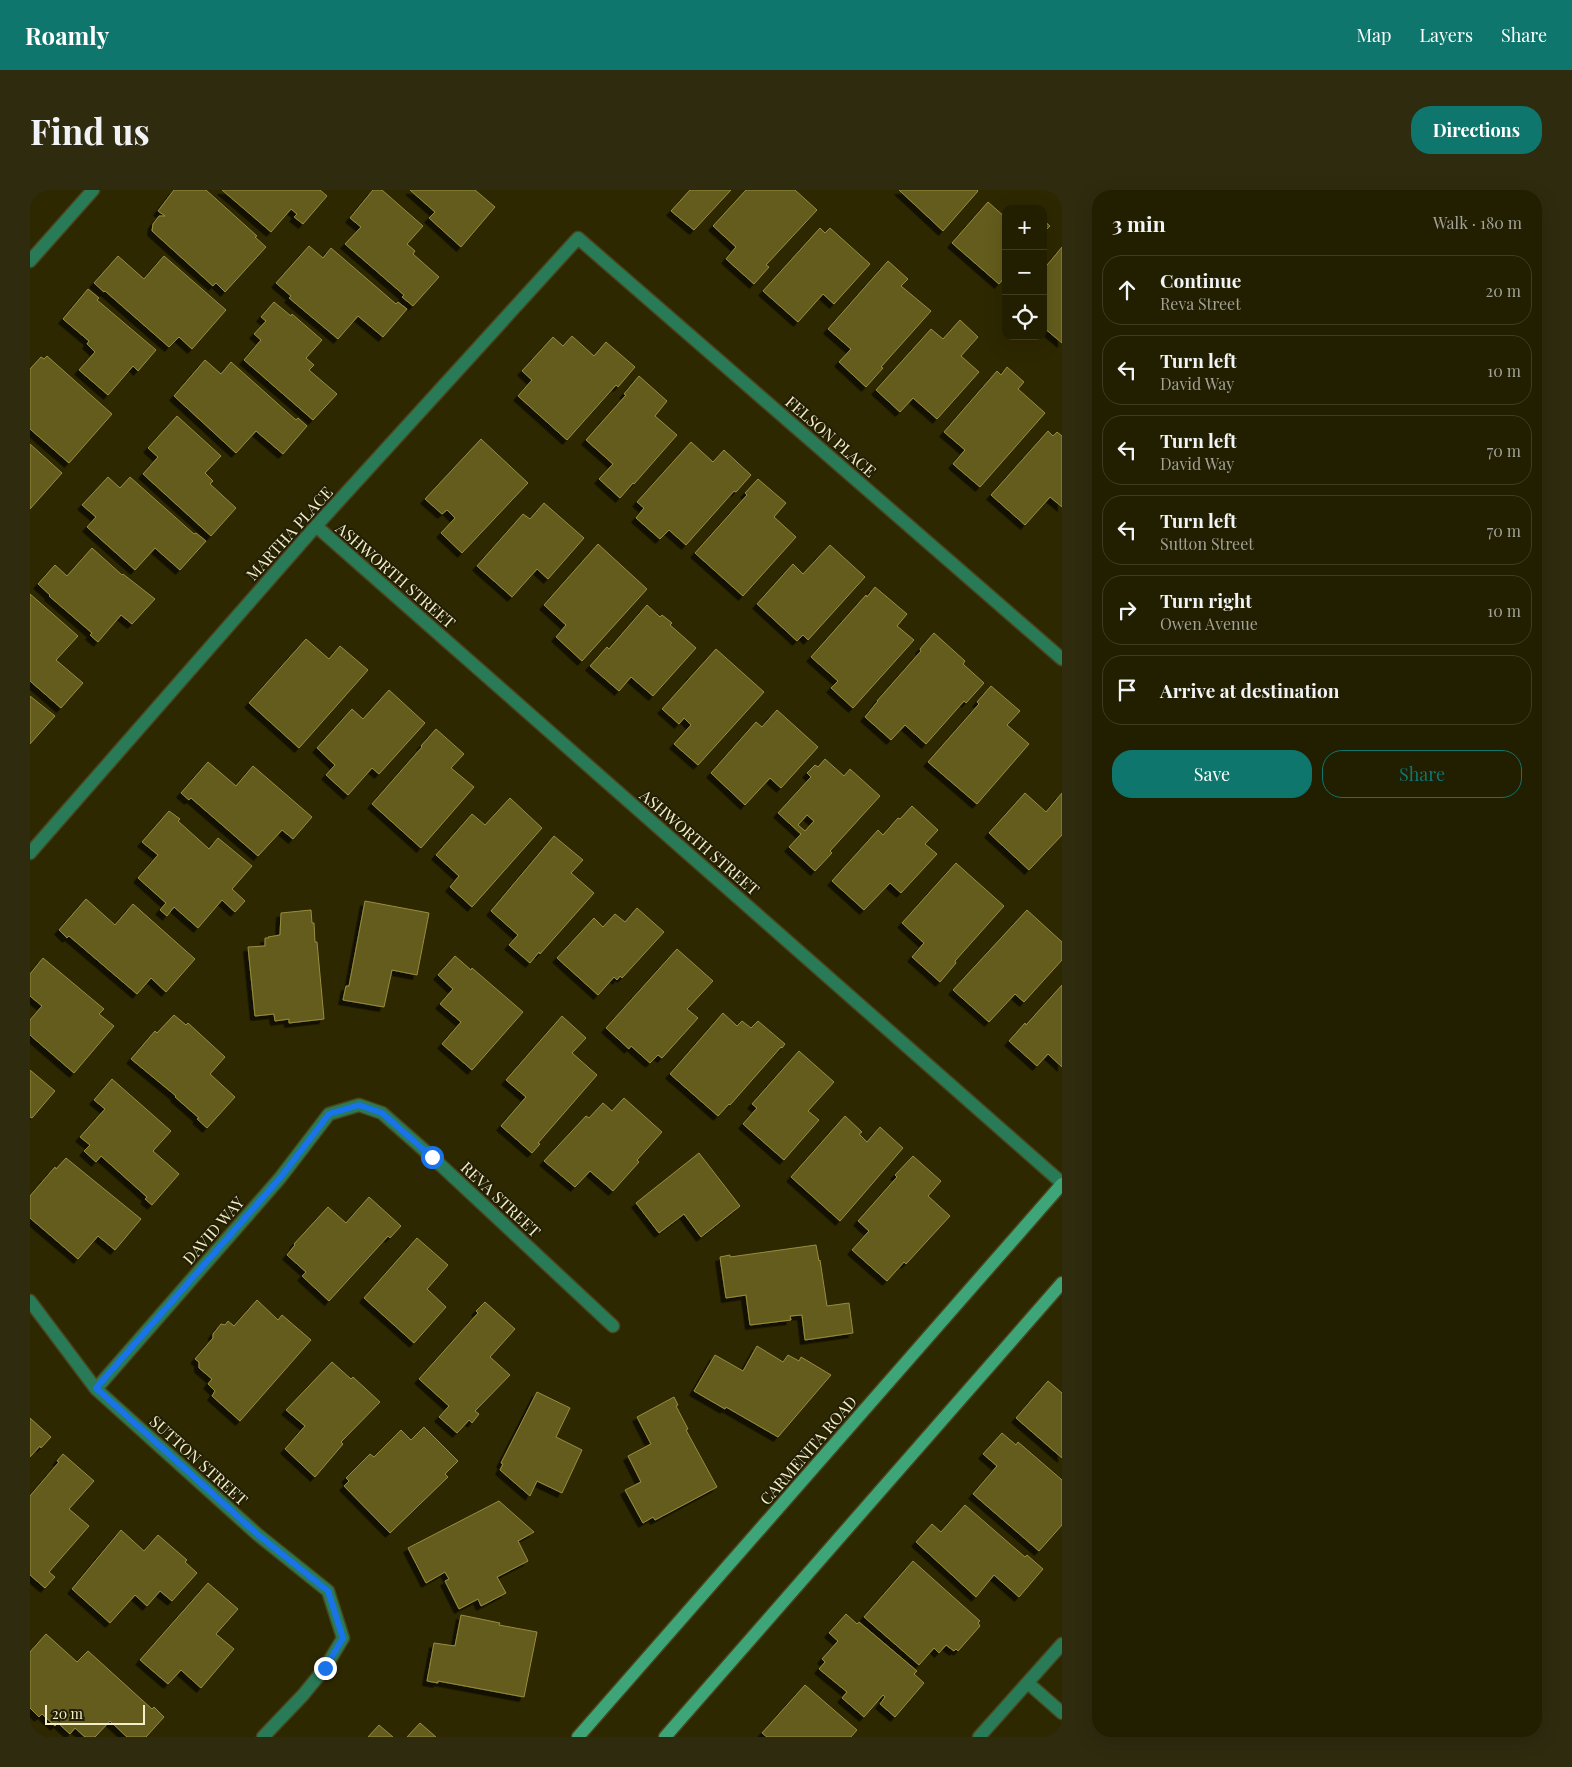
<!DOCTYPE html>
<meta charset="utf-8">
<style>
:root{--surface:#221e00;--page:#2e2b0f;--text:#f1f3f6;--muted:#a2a299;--line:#3f3c22;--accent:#0f766e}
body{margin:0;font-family:"Playfair Display",serif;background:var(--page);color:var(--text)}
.controls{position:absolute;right:15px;top:15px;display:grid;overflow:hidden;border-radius:10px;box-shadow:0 5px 20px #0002}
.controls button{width:45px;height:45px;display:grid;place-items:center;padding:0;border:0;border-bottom:1px solid var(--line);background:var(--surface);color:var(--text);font:25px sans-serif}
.scale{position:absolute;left:15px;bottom:12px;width:100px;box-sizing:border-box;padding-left:5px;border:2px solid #f4efc9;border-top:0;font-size:14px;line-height:18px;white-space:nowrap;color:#f4efc9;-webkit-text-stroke:4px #221f06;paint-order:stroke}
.stop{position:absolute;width:15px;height:15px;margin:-11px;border:4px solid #1a73e8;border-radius:50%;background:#fff}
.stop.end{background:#1a73e8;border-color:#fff;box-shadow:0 1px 5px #0008}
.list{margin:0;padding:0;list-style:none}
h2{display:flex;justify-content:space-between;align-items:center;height:65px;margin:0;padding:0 20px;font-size:21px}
h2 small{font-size:16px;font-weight:400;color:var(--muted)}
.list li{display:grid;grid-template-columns:32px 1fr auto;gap:15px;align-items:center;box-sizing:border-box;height:70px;margin:0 10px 10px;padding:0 10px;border:1px solid var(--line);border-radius:20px}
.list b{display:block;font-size:19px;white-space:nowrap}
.list p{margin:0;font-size:16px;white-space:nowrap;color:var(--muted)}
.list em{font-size:16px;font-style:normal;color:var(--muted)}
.actions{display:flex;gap:10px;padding:15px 20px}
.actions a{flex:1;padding:11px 0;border:1px solid var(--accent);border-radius:20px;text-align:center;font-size:18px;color:var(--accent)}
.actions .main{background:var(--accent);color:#fff}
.icon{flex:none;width:28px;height:28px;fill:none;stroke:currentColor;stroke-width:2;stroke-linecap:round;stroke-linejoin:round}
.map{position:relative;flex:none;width:1032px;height:1547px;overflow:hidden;border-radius:20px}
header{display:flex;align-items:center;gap:30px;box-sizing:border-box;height:70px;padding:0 25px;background:var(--accent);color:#fff}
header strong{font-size:24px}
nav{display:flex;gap:28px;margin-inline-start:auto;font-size:18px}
.intro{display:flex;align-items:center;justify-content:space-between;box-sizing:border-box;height:120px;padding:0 30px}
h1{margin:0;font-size:35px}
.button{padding:12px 22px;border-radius:20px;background:var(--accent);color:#fff;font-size:18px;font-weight:700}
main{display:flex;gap:30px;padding:0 30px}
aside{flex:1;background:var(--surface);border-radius:20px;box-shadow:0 5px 20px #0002}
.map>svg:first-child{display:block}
</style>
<header>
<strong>Roamly</strong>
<nav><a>Map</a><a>Layers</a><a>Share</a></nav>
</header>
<div class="intro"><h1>Find us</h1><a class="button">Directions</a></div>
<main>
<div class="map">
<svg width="1032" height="1547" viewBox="0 0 1032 1547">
<defs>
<filter id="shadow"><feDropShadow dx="-4.5" dy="4.5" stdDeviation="0" flood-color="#0009"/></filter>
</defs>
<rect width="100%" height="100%" fill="#2e2800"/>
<path fill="#635b1e" stroke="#988d3e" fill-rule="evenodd" filter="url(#shadow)" d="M 144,0 L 176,0 L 227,46 L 225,47 L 236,57 L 195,102 L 186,93 L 183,96 L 122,41 L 123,34 L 129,26 L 135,26 L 128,21 Z
M 192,0 L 290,0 L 297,6 L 273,34 L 264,27 L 267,24 L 261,19 L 241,42 Z
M 343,0 L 352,0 L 393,36 L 377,54 L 385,61 L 383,64 L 409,87 L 383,116 L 372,107 L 374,105 L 315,54 L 331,37 L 320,28 Z
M 380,0 L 445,0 L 465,17 L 431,57 L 399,28 L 405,22 Z
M 660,0 L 701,0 L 664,40 L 641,21 Z
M 716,0 L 765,0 L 787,20 L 736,75 L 739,77 L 724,94 L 696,69 L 706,57 L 683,36 Z
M 869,0 L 947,0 L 948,1 L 913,41 Z
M 958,12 L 976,28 L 976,86 L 969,94 L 922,53 Z
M 1013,30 L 1020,36 L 1013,43 Z
M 790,38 L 795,43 L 800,38 L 840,74 L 804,114 L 793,104 L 768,132 L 733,101 Z
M 279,56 L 293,68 L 301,58 L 366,114 L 368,112 L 377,119 L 353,147 L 328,126 L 308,149 L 259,108 L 261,106 L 246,93 Z
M 1032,57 L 1032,153 L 1013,137 L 1013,80 Z
M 88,66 L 114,89 L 134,66 L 196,120 L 162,159 L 149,147 L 139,157 L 75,101 L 74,102 L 64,93 Z
M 858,71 L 878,89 L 871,96 L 901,121 L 851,177 L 853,178 L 836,197 L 809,172 L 821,159 L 798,139 Z
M 58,99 L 69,108 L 67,110 L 126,160 L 108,181 L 103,176 L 78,205 L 49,180 L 65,162 L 57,154 L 59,151 L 33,129 Z
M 244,112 L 261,126 L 262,124 L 292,150 L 276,168 L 284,175 L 279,180 L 307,204 L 283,230 L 214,170 L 231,150 L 224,144 L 236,131 L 231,127 Z
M 930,130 L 948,147 L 931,166 L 949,182 L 907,229 L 883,208 L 870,222 L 846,200 L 901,139 L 913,149 Z
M 542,146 L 564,166 L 576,152 L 605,177 L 588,197 L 586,195 L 537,250 L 488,206 L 502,190 L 492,181 L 523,147 L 533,156 Z
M 17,166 L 82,224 L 39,273 L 0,239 L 0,179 L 11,167 L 14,169 Z
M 175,170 L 191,184 L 201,172 L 266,230 L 268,228 L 277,236 L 253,264 L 226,241 L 206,263 L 144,206 Z
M 977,177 L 994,192 L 988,199 L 1015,223 L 950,297 L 923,274 L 935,260 L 914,242 L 967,181 L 971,185 Z
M 609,186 L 637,211 L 625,226 L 647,245 L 604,294 L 603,293 L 590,308 L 569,289 L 583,274 L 556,250 L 596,205 L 594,204 Z
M 147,226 L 191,266 L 175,283 L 183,291 L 180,294 L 206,318 L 181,346 L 113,284 L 128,267 L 118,258 Z
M 1018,241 L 1023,246 L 1027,242 L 1032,246 L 1032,317 L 1020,307 L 995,335 L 961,305 Z
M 451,249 L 498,293 L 432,363 L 411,343 L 425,328 L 417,320 L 412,324 L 395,309 Z
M 661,252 L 683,272 L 694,260 L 721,285 L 706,302 L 704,301 L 656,355 L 639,340 L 630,349 L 606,328 L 614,318 L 607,312 Z
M 0,254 L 32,283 L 0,319 Z
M 78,287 L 90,298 L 100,287 L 164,344 L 166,343 L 176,351 L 150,380 L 125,358 L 105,380 L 57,337 L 66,327 L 52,315 Z
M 728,289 L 756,313 L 744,327 L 766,347 L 713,406 L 665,363 L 717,305 L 715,303 Z
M 514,313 L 554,348 L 518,389 L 507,379 L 482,407 L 447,376 L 493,324 L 500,329 Z
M 568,354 L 617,399 L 552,471 L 526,447 L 536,435 L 514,415 Z
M 800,355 L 835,387 L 778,450 L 773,445 L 767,451 L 727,414 L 763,374 L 773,384 Z
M 62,358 L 92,385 L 93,384 L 125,409 L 102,434 L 91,425 L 68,452 L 60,445 L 62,443 L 19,406 L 20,405 L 8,394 L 25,375 L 37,386 Z
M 845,397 L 877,424 L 867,436 L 884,450 L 823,518 L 801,498 L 808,491 L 781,467 L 836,405 L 837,407 Z
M 0,404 L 48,446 L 26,470 L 53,493 L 31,518 L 0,491 Z
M 617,415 L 630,427 L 632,425 L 642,433 L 640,435 L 666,458 L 623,506 L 601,487 L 589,501 L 560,476 L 577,457 L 579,459 Z
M 904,443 L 935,471 L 933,474 L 954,493 L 936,513 L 934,511 L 896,554 L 875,535 L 861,550 L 835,527 L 848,511 L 847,511 L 891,461 L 890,459 Z
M 276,449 L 299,469 L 310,456 L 338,480 L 269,558 L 219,513 Z
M 686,459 L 734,502 L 668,575 L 644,554 L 661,535 L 654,528 L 649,534 L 632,519 Z
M 961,496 L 990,521 L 977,535 L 999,554 L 947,614 L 898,572 L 949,514 L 947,512 Z
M 359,500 L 395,533 L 349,584 L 342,578 L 318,605 L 296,585 L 305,575 L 287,558 L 322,519 L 333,529 Z
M 0,506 L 25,526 L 0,554 Z
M 747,520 L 788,557 L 751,598 L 740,588 L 715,615 L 681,583 L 726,532 L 732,537 Z
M 406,539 L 434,564 L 421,578 L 444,597 L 391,658 L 342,614 L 392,557 L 391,556 Z
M 795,569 L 814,586 L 820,579 L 850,606 L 800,661 L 802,663 L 785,681 L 759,657 L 771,644 L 748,623 L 781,587 L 777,583 L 785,575 L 788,577 ZM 777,625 L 784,631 L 775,641 L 768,635 Z
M 178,572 L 206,596 L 223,576 L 282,627 L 263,649 L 252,640 L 228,666 L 161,608 L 159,610 L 151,603 Z
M 995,603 L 1016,622 L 1032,603 L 1032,645 L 999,680 L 959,643 Z
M 480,608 L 512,638 L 442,717 L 420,697 L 429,686 L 406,665 L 442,624 L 455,635 Z
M 882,616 L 908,640 L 895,654 L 907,664 L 871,703 L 860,693 L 834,720 L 802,691 L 848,640 L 853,645 L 868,628 L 870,629 Z
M 139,621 L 150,629 L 148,631 L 179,659 L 188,648 L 222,676 L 202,699 L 215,711 L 205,722 L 192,710 L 168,738 L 144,717 L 137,726 L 130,720 L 136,713 L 108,688 L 128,665 L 112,652 Z
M 524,646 L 553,670 L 541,683 L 564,703 L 510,764 L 509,762 L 500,773 L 479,755 L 488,745 L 461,721 Z
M 926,673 L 974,716 L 925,771 L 926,773 L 910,792 L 882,767 L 894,753 L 872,733 Z
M 56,709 L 85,735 L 103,714 L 165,769 L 136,802 L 121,788 L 107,804 L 39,746 L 37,748 L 29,740 Z
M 335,711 L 399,723 L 387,785 L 362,780 L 354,817 L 313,810 L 316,796 L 319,796 Z
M 607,718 L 634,742 L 592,788 L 590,786 L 587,790 L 584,787 L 568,805 L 527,768 L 564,728 L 573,737 L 585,724 L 595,732 Z
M 281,720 L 282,733 L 284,733 L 285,752 L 287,752 L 294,829 L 259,833 L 259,829 L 245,831 L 244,824 L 225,826 L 218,757 L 235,756 L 235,748 L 239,748 L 238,747 L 250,745 L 251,723 Z
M 997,720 L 1032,752 L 1032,770 L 994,812 L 985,804 L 959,832 L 923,800 Z
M 647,759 L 683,791 L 657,819 L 668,828 L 632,868 L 628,865 L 620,873 L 601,856 L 599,859 L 576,838 Z
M 425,766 L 441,780 L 442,778 L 493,822 L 442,880 L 412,854 L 431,832 L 410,814 L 423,799 L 408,785 Z
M 13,768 L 74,819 L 69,824 L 84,836 L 44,883 L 0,845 L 0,830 L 12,816 L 0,806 L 0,784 Z
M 1032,795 L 1032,877 L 1018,864 L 1007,876 L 979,851 L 995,833 L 996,835 Z
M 693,823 L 707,836 L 712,831 L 721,838 L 728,831 L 755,854 L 752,858 L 751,857 L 700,915 L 699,914 L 688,926 L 640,884 Z
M 144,825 L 156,835 L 158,833 L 195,867 L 180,884 L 205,907 L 177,938 L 167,929 L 169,928 L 145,907 L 146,906 L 101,869 L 125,841 L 127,843 Z
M 532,826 L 556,848 L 542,863 L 567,885 L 508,953 L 510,954 L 502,963 L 471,936 L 496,907 L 476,890 Z
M 769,861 L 804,892 L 778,921 L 789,930 L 754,970 L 713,934 L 727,918 L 722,914 Z
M 0,880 L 25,901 L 2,928 L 0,927 Z
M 82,889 L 141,941 L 123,961 L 149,984 L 122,1015 L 115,1009 L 117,1007 L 71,966 L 66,972 L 54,961 L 60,955 L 50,947 L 75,919 L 64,910 Z
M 594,908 L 632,942 L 607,970 L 609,972 L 583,1001 L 560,981 L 545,997 L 514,971 L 556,926 L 559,928 L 573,913 L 582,921 Z
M 815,926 L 832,942 L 829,944 L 837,952 L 850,937 L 873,958 L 810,1031 L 761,987 Z
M 669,963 L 710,1016 L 671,1047 L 654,1024 L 629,1043 L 606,1013 Z
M 883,966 L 911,991 L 898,1006 L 920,1026 L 876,1074 L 874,1072 L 857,1091 L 822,1060 L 839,1041 L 828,1031 L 867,987 L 865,985 Z
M 36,968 L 111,1029 L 85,1060 L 68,1046 L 48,1069 L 0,1028 L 0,1006 L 25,977 L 26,979 Z
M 339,1007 L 371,1036 L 360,1048 L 358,1046 L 299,1111 L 272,1086 L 276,1082 L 257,1065 L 265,1055 L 264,1054 L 298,1017 L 316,1033 Z
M 387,1048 L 418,1075 L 397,1099 L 416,1117 L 384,1153 L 334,1108 Z
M 786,1055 L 789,1071 L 790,1070 L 797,1116 L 819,1113 L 823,1143 L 775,1150 L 772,1125 L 760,1126 L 761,1130 L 720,1135 L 716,1105 L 696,1108 L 690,1067 L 700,1065 L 700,1067 Z
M 227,1110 L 248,1130 L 252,1125 L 281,1150 L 210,1231 L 182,1206 L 185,1201 L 178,1194 L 182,1189 L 169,1178 L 169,1172 L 165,1169 L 183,1148 L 183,1144 L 191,1134 L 195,1135 L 198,1131 L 204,1136 Z
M 455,1112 L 485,1139 L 460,1167 L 480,1185 L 445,1221 L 449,1224 L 442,1233 L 439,1230 L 427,1243 L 409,1227 L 419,1216 L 389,1189 L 448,1123 L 446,1121 Z
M 727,1156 L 753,1172 L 758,1165 L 769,1171 L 771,1167 L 801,1185 L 748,1247 L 696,1217 L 695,1219 L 664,1201 L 685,1165 L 713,1181 Z
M 302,1172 L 321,1189 L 323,1187 L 350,1212 L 311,1252 L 313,1254 L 285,1287 L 255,1259 L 275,1236 L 256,1220 Z
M 1018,1191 L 1032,1203 L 1032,1268 L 986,1228 Z
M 507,1202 L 540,1218 L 526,1247 L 552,1260 L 532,1303 L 507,1291 L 500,1306 L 470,1280 L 473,1274 L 471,1273 Z
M 644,1207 L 648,1215 L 646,1216 L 658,1239 L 656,1240 L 687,1297 L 625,1330 L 623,1327 L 613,1333 L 595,1300 L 611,1292 L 598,1266 L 621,1254 L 607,1227 Z
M 0,1228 L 21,1247 L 11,1258 L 10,1256 L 0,1267 Z
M 394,1237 L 428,1271 L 415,1284 L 418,1287 L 360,1343 L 314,1296 L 319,1291 L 316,1288 L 340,1264 L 344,1267 L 371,1240 L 381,1250 Z
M 972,1243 L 986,1255 L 988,1252 L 1032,1290 L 1032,1335 L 1009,1361 L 943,1304 L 967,1276 L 953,1264 Z
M 33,1264 L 64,1291 L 39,1319 L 59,1336 L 19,1382 L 25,1387 L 15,1398 L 0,1385 L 0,1306 L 29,1272 L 27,1271 Z
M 469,1311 L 504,1342 L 488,1351 L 498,1371 L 467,1387 L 476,1403 L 451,1416 L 448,1409 L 429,1419 L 415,1391 L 419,1389 L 415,1382 L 396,1393 L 378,1358 Z
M 935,1315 L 995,1367 L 997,1365 L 1013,1379 L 989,1407 L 964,1385 L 946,1407 L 886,1352 L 902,1334 L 911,1342 Z
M 91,1340 L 114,1361 L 128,1345 L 157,1370 L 155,1372 L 167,1383 L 142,1411 L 130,1401 L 117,1416 L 105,1405 L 80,1433 L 42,1399 Z
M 883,1371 L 950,1431 L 948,1433 L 950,1436 L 928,1461 L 926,1459 L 924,1461 L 916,1455 L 909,1463 L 904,1458 L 889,1475 L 834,1427 Z
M 178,1393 L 208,1419 L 186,1444 L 204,1459 L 171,1498 L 151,1480 L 138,1494 L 110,1470 Z
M 816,1424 L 827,1434 L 829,1432 L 887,1481 L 884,1484 L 894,1493 L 865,1527 L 850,1514 L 855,1507 L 853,1505 L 834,1527 L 812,1508 L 817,1502 L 789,1479 L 795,1472 L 792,1469 L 808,1451 L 799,1443 Z
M 431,1425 L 470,1433 L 469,1435 L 507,1442 L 494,1507 L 408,1491 L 408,1493 L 397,1491 L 404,1453 L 425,1456 Z
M 16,1444 L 47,1472 L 58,1461 L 122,1519 L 124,1517 L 134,1527 L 116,1547 L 97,1547 L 80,1531 L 65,1547 L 55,1547 L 45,1538 L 40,1544 L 28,1533 L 25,1536 L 12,1524 L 9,1527 L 0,1518 L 0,1462 Z
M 775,1495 L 827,1540 L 821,1547 L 737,1547 L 732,1543 Z
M 390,1533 L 406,1547 L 377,1547 Z
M 349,1535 L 363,1547 L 338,1547 Z"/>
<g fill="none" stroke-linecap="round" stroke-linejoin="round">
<g stroke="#4a441c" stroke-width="15">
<path id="street" d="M 0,71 L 63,0
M 286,336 L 1032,993
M 0,663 L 286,336 L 548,48 L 1032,469
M 0,1111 L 66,1199 L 227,1344 L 298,1401 L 313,1448 L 295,1478 L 273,1505 L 233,1547
M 66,1199 L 250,988 L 299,924 L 329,915 L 352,923 L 402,967 L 583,1136
M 998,1493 L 1032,1523
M 949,1547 L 1032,1454"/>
</g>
<g stroke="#4a441c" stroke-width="15">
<path id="secondary" d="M 548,1547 L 1032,994
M 635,1547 L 1032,1093"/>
</g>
<use href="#street" stroke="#297b58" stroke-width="12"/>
<use href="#secondary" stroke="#3ea579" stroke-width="12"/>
</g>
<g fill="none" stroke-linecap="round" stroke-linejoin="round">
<path stroke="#1a73e8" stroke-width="6" d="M 295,1478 L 313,1448 L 298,1401 L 227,1344 L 66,1198 L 250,988 L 299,924 L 329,915 L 352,923 L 402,967"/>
</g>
<g text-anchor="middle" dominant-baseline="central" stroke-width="4" stroke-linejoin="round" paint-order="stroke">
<g font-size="16" fill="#f4efc9" stroke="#221f06">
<text transform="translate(801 246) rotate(41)">FELSON PLACE</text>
<text transform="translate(259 343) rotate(-48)">MARTHA PLACE</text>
<text transform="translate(366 385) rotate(41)">ASHWORTH STREET</text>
<text transform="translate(670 652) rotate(41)">ASHWORTH STREET</text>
<text transform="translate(471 1009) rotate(43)">REVA STREET</text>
<text transform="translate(183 1040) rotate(-49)">DAVID WAY</text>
<text transform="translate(778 1260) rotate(-49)">CARMENITA ROAD</text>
<text transform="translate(169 1270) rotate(42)">SUTTON STREET</text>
</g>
</g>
</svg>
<div class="controls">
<button>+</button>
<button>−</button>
<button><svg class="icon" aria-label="locate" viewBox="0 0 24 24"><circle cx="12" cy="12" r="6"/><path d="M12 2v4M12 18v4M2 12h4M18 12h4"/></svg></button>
</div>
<div class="scale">20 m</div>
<div class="stop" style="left:402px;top:967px"></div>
<div class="stop end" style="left:295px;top:1478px"></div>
</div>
<aside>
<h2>3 min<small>Walk · 180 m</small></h2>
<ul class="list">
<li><svg class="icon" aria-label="ahead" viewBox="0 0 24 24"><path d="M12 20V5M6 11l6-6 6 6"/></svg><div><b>Continue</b><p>Reva Street</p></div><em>20 m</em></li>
<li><svg class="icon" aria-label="left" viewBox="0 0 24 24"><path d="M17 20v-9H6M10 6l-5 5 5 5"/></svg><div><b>Turn left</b><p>David Way</p></div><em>10 m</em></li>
<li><svg class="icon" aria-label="left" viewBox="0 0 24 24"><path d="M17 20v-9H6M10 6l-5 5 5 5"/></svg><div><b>Turn left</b><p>David Way</p></div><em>70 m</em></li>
<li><svg class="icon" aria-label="left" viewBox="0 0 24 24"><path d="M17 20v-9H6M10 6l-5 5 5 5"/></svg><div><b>Turn left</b><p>Sutton Street</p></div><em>70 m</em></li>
<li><svg class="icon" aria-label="right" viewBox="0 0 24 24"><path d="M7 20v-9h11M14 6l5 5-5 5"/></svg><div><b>Turn right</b><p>Owen Avenue</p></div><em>10 m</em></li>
<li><svg class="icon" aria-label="arrive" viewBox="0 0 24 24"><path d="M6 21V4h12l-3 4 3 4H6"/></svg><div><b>Arrive at destination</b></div></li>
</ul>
<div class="actions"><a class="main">Save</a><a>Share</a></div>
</aside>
</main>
